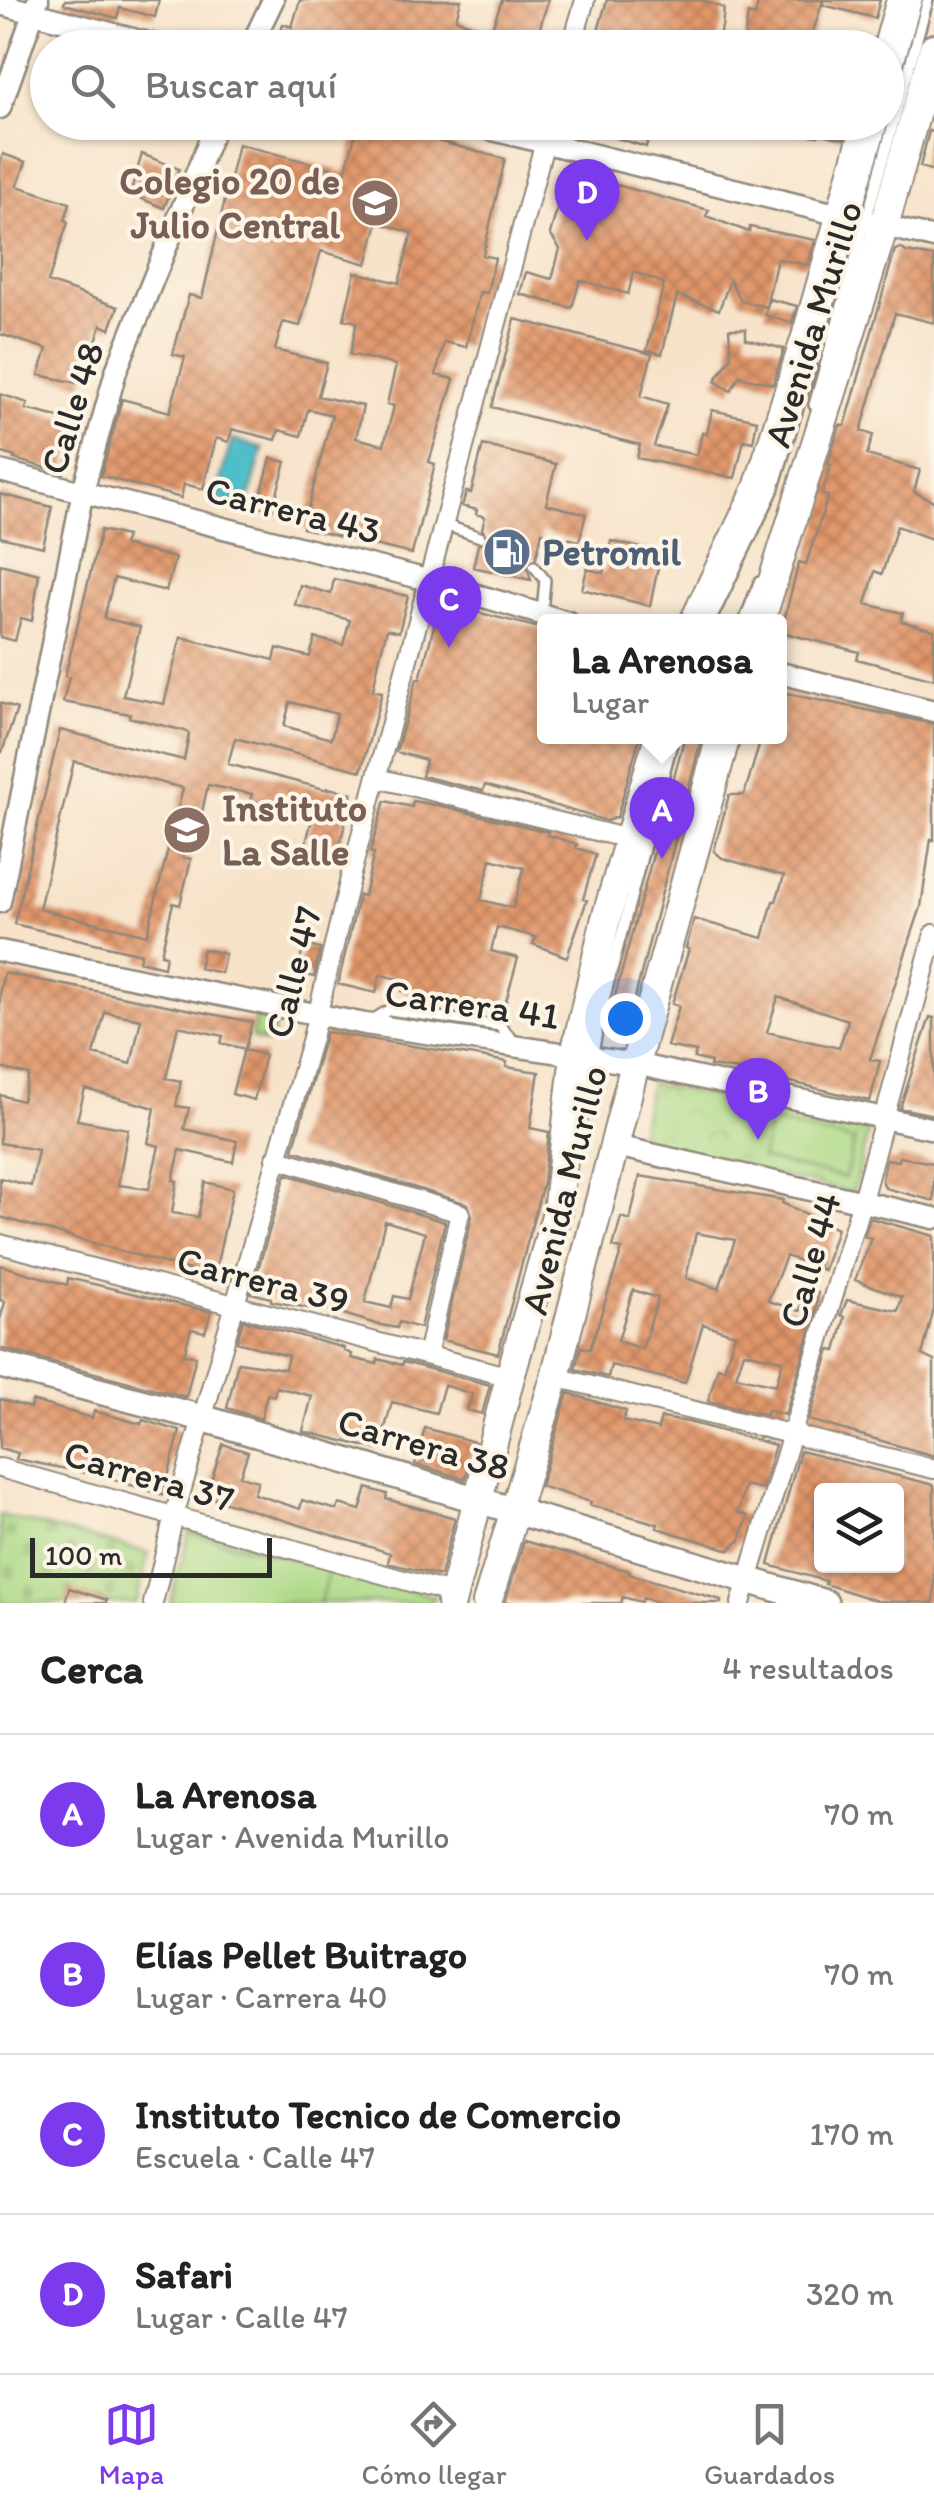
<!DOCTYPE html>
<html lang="es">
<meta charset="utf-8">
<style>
:root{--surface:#fff;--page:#f6f6f6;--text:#222;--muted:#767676;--line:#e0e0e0;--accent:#7c3aed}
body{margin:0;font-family:Itim,sans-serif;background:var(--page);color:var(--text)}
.controls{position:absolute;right:30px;bottom:30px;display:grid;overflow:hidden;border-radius:10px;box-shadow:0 2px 8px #0004}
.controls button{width:90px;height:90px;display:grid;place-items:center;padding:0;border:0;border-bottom:2px solid var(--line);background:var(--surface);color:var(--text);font:50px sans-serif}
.scale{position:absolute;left:30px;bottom:25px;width:242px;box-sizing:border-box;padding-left:10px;border:5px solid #2b2b2b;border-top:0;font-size:28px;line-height:35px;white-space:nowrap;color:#2b2b2b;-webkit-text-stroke:8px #fcf5e5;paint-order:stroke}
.you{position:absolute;left:625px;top:1018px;width:35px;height:35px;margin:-25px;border:8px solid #fff;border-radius:50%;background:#1a73e8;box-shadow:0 0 0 15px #1a73e833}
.badge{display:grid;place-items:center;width:65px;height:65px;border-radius:50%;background:var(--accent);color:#fff;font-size:32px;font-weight:700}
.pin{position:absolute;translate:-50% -82px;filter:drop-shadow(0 2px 5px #0008)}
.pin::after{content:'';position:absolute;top:52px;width:35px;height:30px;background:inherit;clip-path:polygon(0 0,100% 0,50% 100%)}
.popup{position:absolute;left:537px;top:614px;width:250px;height:130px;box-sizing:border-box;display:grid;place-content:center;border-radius:10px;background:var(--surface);filter:drop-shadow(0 2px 8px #0005);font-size:32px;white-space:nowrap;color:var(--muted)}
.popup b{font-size:38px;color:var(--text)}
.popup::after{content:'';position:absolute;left:50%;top:100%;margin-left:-20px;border:20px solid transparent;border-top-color:var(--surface)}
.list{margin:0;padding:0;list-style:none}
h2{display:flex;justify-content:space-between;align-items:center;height:130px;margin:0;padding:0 40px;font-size:42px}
h2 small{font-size:32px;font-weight:400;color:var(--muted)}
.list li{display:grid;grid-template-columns:65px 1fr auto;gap:30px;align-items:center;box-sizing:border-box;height:160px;padding:0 40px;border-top:2px solid var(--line)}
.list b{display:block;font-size:38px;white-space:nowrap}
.list p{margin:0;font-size:32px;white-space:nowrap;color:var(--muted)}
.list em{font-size:32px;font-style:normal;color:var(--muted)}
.icon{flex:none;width:55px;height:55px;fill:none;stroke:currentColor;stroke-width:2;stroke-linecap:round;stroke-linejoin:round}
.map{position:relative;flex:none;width:934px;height:1603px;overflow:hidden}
.search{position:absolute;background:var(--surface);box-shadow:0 2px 8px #0004;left:30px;right:30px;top:30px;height:110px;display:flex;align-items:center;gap:25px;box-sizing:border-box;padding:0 35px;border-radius:55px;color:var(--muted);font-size:38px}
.sheet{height:770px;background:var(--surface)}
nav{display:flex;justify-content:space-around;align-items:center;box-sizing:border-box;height:140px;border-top:2px solid var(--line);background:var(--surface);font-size:28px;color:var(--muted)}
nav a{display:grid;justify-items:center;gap:5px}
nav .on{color:var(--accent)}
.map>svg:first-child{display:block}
</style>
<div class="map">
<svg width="934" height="1603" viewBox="0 0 934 1603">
<defs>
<pattern id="cemetery-stones" width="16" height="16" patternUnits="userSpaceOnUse" patternTransform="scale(2.5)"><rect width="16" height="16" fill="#acd986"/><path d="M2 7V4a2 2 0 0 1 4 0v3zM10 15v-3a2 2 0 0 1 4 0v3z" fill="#94ba74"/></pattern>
<pattern id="park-crowns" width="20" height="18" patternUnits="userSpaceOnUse" patternTransform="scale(2.5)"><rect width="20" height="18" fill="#acd986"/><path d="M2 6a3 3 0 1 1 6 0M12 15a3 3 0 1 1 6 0" fill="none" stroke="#94ba74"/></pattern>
<pattern id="garden-furrows" width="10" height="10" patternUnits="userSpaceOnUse" patternTransform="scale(2.5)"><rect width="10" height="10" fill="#acd986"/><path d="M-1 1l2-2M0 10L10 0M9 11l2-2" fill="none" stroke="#94ba74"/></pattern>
<pattern id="building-cross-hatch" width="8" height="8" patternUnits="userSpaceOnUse" patternTransform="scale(2.5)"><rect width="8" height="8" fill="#e1976b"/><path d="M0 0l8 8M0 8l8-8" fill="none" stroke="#b77b58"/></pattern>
</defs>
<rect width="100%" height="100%" fill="#fcf5e5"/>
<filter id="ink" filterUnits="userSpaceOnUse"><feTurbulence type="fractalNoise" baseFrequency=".01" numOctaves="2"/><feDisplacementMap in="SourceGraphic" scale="20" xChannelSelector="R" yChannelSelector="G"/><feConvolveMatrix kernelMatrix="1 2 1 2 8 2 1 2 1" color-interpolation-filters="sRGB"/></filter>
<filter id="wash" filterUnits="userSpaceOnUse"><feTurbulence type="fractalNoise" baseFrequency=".0048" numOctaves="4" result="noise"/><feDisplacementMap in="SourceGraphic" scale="40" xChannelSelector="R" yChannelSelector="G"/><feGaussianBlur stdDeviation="2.25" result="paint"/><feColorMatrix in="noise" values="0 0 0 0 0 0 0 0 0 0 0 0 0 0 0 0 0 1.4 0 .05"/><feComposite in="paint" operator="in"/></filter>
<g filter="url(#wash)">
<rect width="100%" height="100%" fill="#f7e3ca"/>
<path fill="url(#cemetery-stones)" stroke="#6c8258" stroke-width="2.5" d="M 0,1515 L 149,1553 L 136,1603 L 0,1603 Z"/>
<path fill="url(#park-crowns)" stroke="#6c8258" stroke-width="2.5" d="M 650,1083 L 869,1128 L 853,1193 L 637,1144 Z
M 191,1527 L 434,1596 L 431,1603 L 170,1603 Z"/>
<path fill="url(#garden-furrows)" stroke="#6c8258" stroke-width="2.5" d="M 255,1017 L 276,1020 L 271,1044 L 252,1038 Z"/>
<path fill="#acd986" stroke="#6c8258" stroke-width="2.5" d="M 770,1122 L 854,1141 L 845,1178 L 761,1159 Z
M 189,1533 L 329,1568 L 320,1603 L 170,1603 Z"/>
<path fill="#50bec8" stroke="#3e747a" stroke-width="2.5" d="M 232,439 L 263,448 L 247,507 L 215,498 Z"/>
<g id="blocks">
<path fill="url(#building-cross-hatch)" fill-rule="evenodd" d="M 65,0 L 159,0 L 155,17 L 120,8 L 117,18 L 64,4 Z
M 300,0 L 461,0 L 456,19 L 491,31 L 502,0 L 548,0 L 534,48 L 485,48 L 451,36 L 450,40 L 420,31 L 415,48 L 276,48 L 283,24 L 292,27 Z
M 607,0 L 701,0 L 724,8 L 722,27 L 713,48 L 593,48 Z
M 759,0 L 823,0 L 808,48 L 743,48 L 748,14 L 755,16 Z
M 823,0 L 880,0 L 875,18 L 823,5 Z
M 359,122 L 392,122 L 439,135 L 438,141 L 505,159 L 483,255 L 495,258 L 487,293 L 480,292 L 466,347 L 444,342 L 436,375 L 454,379 L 429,462 L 435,464 L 412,554 L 303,528 L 332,415 L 308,409 L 301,436 L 279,430 L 276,440 L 232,429 L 229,442 L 216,438 L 203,489 L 184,484 L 181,498 L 101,476 L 122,399 L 170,412 L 185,357 L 173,354 L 189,295 L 202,298 L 238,144 L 345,172 ZM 378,222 L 412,233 L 399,283 L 355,272 L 344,319 L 357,322 L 350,354 L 396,365 L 387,404 L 394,406 L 384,445 L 356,438 L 363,406 L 318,396 L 327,363 L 275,350 L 283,322 L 300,326 L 321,251 L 367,264 Z
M 577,122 L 654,122 L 646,147 L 576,126 Z
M 777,122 L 849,122 L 844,139 L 818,133 L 818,136 L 776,130 Z
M 929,131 L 934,132 L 934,171 L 920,167 Z
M 3,154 L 26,162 L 17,186 L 70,203 L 65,220 L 68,222 L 48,282 L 118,307 L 110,329 L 101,325 L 83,384 L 39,375 L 47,349 L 0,334 L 0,164 Z
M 142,154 L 179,169 L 164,208 L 130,194 Z
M 571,177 L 604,186 L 606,182 L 709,210 L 706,216 L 749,232 L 750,227 L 815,240 L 808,265 L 777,259 L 766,307 L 741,301 L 730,280 L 719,310 L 677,295 L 662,354 L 647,350 L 664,283 L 634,272 L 628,294 L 580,280 L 572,308 L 520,294 L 526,272 L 552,279 L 560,249 L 550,234 L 565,181 Z
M 901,248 L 906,252 L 934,257 L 934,323 L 895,313 L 861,431 L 873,435 L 867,455 L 920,470 L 914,492 L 934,501 L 934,540 L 897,526 L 882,574 L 875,571 L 866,604 L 903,613 L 901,621 L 934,630 L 934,679 L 857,659 L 859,652 L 781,632 L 799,562 L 806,564 L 828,496 L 822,494 L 831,465 L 828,464 L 840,425 L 845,426 L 895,250 Z
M 769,299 L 797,306 L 792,323 L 765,315 Z
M 515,319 L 652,354 L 641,396 L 668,404 L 654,446 L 697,455 L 702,433 L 707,434 L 712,410 L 757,420 L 753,442 L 744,440 L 735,478 L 637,458 L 640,445 L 492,407 Z
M 729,329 L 746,329 L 746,339 L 784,349 L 773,384 L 739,376 L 731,391 L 715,381 L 731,357 Z
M 0,394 L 28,403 L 26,409 L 78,422 L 64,473 L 14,459 L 15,457 L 0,452 Z
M 483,445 L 556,464 L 546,504 L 586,514 L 579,541 L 542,532 L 536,558 L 526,564 L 531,580 L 473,567 L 478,545 L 488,539 L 482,529 L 485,517 L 476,514 L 477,510 L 462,506 L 466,492 L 471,493 Z
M 271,458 L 286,462 L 272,510 L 258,506 Z
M 0,494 L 52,507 L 43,547 L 0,537 Z
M 101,530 L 126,536 L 123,545 L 175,558 L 166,591 L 114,578 L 104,618 L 140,627 L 123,696 L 164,704 L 181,637 L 274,660 L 277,648 L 310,657 L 315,638 L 343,645 L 350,620 L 295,605 L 300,585 L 331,594 L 334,579 L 408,596 L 399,632 L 387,629 L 380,655 L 373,690 L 382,692 L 361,771 L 235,738 L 228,764 L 328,790 L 328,788 L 352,793 L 337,858 L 304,851 L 312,819 L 267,808 L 268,805 L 250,801 L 252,794 L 208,785 L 202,812 L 194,810 L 183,857 L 191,859 L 180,905 L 173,903 L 161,954 L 166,955 L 164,967 L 139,961 L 141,954 L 14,924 L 60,730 L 184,760 L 189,734 L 185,731 L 129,717 L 130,714 L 63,702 L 69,677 L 65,676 ZM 290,702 L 337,714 L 331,739 L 284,726 ZM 74,761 L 183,788 L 147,935 L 39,909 Z
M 611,541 L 661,553 L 650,606 L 582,589 L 587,569 L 604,573 Z
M 0,564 L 39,574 L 32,621 L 21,618 L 15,641 L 0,637 Z
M 440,603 L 544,629 L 544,736 L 640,736 L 617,817 L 607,821 L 485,785 L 483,791 L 422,776 L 426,760 L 396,752 L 417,678 L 420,679 Z
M 780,692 L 934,724 L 934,840 L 931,839 L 921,907 L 870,1059 L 880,1061 L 870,1101 L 745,1071 L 710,1066 L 711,1062 L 694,1058 L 696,1052 L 667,1046 L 679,1006 L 672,1004 L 689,949 L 686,948 L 694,919 L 763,938 L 773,901 L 776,901 L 784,876 L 722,858 L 714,851 L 729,795 L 744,795 L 762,736 L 780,736 ZM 778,997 L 848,1020 L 839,1048 L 767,1032 Z
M 0,703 L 17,709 L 2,752 L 0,751 Z
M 685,736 L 702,736 L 633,1005 L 614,1000 Z
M 385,801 L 412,807 L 413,801 L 441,806 L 548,832 L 547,835 L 577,844 L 576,848 L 596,854 L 583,899 L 587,900 L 567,957 L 533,944 L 536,937 L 497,927 L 491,951 L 518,958 L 503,1012 L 447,996 L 446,1002 L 402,991 L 405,980 L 380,975 L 376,993 L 338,984 L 359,895 L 364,896 L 374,853 L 370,852 ZM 491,859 L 524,868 L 513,908 L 481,900 Z
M 304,945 L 320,949 L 314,977 L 297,973 Z
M 203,949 L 225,954 L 221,973 L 199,968 Z
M 4,973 L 252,1022 L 245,1049 L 221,1043 L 223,1036 L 178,1026 L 166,1078 L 181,1081 L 176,1106 L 189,1108 L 184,1129 L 237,1141 L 233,1162 L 180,1150 L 173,1180 L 177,1181 L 172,1213 L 198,1217 L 205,1182 L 233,1189 L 214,1277 L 0,1217 L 0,1178 L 31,1186 L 38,1150 L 0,1143 L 0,1095 L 22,1101 L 29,1075 L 0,1068 L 0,990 ZM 105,1012 L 141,1019 L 131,1064 L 94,1054 ZM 85,1089 L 155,1108 L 148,1143 L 159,1146 L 149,1189 L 118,1185 L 128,1129 L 77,1120 Z
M 930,1017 L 934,1018 L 934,1115 L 900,1108 Z
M 326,1032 L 481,1057 L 507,1062 L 506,1067 L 539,1072 L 530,1128 L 549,1132 L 543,1183 L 498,1354 L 443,1340 L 472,1216 L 468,1204 L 293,1150 Z
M 244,1050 L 265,1055 L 254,1100 L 232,1094 Z
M 899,1157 L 934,1163 L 934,1201 L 885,1188 L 882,1180 L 886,1159 L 898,1161 Z
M 286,1174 L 445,1222 L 420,1328 L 399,1322 L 397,1328 L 376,1324 L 315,1305 L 314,1309 L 271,1301 L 271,1298 L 251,1293 ZM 385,1221 L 425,1233 L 408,1299 L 394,1296 L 391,1308 L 365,1302 Z
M 640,1176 L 783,1200 L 782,1203 L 837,1228 L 824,1270 L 786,1256 L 768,1301 L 800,1311 L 805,1290 L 818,1293 L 815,1315 L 785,1415 L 767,1410 L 766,1415 L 708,1401 L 718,1367 L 724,1369 L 735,1334 L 703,1324 L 685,1383 L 611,1365 L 608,1377 L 575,1369 L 581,1347 L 590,1349 L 622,1249 L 613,1247 L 621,1217 L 630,1220 ZM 696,1233 L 735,1240 L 719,1289 L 686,1278 ZM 633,1290 L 658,1298 L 642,1349 L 618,1341 ZM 744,1352 L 783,1360 L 776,1385 L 736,1376 Z
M 870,1218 L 934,1236 L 934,1309 L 922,1355 L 934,1361 L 934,1456 L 809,1420 L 830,1350 L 836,1351 L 845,1317 L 841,1315 L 847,1300 L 898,1311 L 902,1297 L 855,1280 L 871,1238 L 864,1236 Z
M 0,1265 L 67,1285 L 68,1278 L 211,1312 L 205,1332 L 191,1329 L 184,1354 L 196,1356 L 186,1397 L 0,1348 L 0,1320 L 5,1302 L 0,1300 Z
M 243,1320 L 344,1348 L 344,1351 L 352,1354 L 351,1358 L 377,1364 L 378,1359 L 402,1365 L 403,1362 L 490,1385 L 482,1414 L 467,1410 L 472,1394 L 444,1385 L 436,1413 L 392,1402 L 379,1450 L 303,1431 L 312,1396 L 276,1387 L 274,1396 L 267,1394 L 261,1419 L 227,1408 L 238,1362 L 285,1369 L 288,1356 L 237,1342 Z
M 568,1393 L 626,1411 L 623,1421 L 658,1429 L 661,1418 L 688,1422 L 775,1445 L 762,1489 L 745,1485 L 738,1512 L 748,1516 L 740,1540 L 730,1550 L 657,1528 L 658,1524 L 590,1505 L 591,1502 L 540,1486 Z
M 0,1399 L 30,1408 L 32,1401 L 92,1418 L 94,1411 L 141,1424 L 143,1420 L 180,1431 L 163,1495 L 102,1476 L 16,1459 L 18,1453 L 0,1448 Z
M 425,1428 L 475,1442 L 465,1479 L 415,1464 Z
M 223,1444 L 248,1452 L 240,1476 L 258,1481 L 254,1494 L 300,1509 L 302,1500 L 337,1510 L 339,1504 L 360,1510 L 367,1488 L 387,1494 L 386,1499 L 455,1518 L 440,1576 L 388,1563 L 390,1553 L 206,1496 Z
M 800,1451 L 934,1485 L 934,1603 L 877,1601 L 825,1584 L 826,1581 L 769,1565 ZM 822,1490 L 896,1490 L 896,1566 L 822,1566 L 822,1528 L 814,1526 Z
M 524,1541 L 630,1571 L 629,1574 L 721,1600 L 721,1603 L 660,1603 L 643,1598 L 641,1602 L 623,1597 L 621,1603 L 505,1603 Z
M 69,1588 L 107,1600 L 106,1603 L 65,1603 Z"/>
</g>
</g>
<g filter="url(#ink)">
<use href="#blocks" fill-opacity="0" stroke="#91877a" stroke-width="2.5"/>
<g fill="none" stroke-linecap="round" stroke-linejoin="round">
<g stroke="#91877a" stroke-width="14">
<path id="service" d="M 886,108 L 917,0
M 823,326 L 883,122
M 814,405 L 928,0
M 445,525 L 480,537
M 534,566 L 545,580 L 542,612
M 710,622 L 773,491 L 811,365
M 744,622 L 759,582
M 689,819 L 711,736
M 372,1020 L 389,1010 L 500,1026 L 515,1042
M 579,1136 L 599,1019 L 674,736"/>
</g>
<g stroke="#91877a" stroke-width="22">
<path id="minor" d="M 571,48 L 585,0
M 377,778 L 629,839
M 276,1158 L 460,1213 L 427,1355
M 0,1244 L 510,1377
M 555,1377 L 934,1469
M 0,1468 L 454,1594
M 153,1603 L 174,1516 L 312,1038 L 351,874 L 550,122
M 741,1603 L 861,1204 L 934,934"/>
</g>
<g stroke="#91877a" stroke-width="25">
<path id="tertiary" d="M 0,4 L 167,48
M 250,48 L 273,0
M 0,108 L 38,0
M 460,122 L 934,238
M 0,471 L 416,577 L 568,622
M 780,673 L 934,711
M 0,902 L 83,491 L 116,371 L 217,122
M 0,951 L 365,1024 L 635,1064 L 934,1129
M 616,1146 L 934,1218"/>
</g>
<g stroke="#91877a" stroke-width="30">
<path id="secondary" d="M 0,1365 L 202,1418 L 825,1603"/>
</g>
<g stroke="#91877a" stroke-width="32">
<path id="primary" d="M 886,53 L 901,0
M 694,622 L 758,488 L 806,337 L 867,122
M 760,622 L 884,226 L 934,48
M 451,1603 L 510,1377 L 557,1212 L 575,1054 L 605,922 L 659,736
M 487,1603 L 555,1377 L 635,1064 L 726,736"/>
</g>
<use href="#service" stroke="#fff" stroke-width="9"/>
<use href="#minor" stroke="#fff" stroke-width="18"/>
<use href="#tertiary" stroke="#fff" stroke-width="20"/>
<use href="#secondary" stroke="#fff" stroke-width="25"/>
<use href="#primary" stroke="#fff" stroke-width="28"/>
</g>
</g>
<defs>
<g id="school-disc" transform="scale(2.5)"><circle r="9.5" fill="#8d6e63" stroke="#fcf5e5"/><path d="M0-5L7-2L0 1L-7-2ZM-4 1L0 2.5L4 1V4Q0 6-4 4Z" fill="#fff"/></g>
<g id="fuel-disc" transform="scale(2.5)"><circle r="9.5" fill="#5c6f8a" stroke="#fcf5e5"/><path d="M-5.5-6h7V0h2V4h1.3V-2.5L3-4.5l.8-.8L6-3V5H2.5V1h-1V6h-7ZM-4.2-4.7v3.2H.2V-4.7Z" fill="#fff"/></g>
</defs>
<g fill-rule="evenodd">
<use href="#school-disc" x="375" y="203"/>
<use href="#fuel-disc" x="507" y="552"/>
<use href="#school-disc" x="187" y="830"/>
</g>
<g text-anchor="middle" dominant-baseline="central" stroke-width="8" stroke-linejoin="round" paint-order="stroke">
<g font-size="38" font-weight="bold" fill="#785e54" stroke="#fcf5e5" text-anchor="end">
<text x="340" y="181">Colegio 20 de<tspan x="340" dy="44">Julio Central</tspan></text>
<text x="222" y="808" text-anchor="start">Instituto<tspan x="222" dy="44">La Salle</tspan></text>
</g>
<g font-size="38" fill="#2b2b2b" stroke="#fcf5e5">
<text transform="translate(813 324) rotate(-73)">Avenida Murillo</text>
<text transform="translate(72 408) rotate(-73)">Calle 48</text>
<text transform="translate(293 510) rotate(14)">Carrera 43</text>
<text transform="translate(293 972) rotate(-76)">Calle 47</text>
<text transform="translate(472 1004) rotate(8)">Carrera 41</text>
<text transform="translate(564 1190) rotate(-76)">Avenida Murillo</text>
<text transform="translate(810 1260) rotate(-74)">Calle 44</text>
<text transform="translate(263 1280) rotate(14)">Carrera 39</text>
<text transform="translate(424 1444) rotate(16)">Carrera 38</text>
<text transform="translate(149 1476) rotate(16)">Carrera 37</text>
</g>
<g font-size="38" font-weight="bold" fill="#4e5e75" stroke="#fcf5e5" text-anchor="start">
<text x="542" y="552">Petromil</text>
</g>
</g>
</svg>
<div class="controls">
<button><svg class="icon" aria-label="layers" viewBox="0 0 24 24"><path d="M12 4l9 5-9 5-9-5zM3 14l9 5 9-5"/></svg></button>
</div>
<div class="scale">100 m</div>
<div class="you"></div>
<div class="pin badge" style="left:662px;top:859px">A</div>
<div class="popup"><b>La Arenosa</b>Lugar</div>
<div class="pin badge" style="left:758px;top:1140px">B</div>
<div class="pin badge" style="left:449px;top:648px">C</div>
<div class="pin badge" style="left:587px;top:241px">D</div>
<div class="search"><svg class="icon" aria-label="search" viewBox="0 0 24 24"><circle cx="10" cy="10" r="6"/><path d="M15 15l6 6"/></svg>Buscar aquí</div>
</div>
<section class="sheet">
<h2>Cerca<small>4 resultados</small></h2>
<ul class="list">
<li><span class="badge">A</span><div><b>La Arenosa</b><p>Lugar · Avenida Murillo</p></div><em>70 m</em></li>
<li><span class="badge">B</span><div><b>Elías Pellet Buitrago</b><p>Lugar · Carrera 40</p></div><em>70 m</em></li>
<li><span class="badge">C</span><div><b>Instituto Tecnico de Comercio</b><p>Escuela · Calle 47</p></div><em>170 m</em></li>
<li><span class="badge">D</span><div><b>Safari</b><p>Lugar · Calle 47</p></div><em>320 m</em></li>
</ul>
</section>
<nav>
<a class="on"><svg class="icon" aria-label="map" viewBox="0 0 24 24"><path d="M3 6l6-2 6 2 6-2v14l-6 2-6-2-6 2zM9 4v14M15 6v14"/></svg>Mapa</a>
<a><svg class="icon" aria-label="directions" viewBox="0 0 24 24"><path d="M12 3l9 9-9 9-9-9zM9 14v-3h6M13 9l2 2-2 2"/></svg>Cómo llegar</a>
<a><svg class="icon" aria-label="saved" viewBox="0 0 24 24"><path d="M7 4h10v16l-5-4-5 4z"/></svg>Guardados</a>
</nav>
